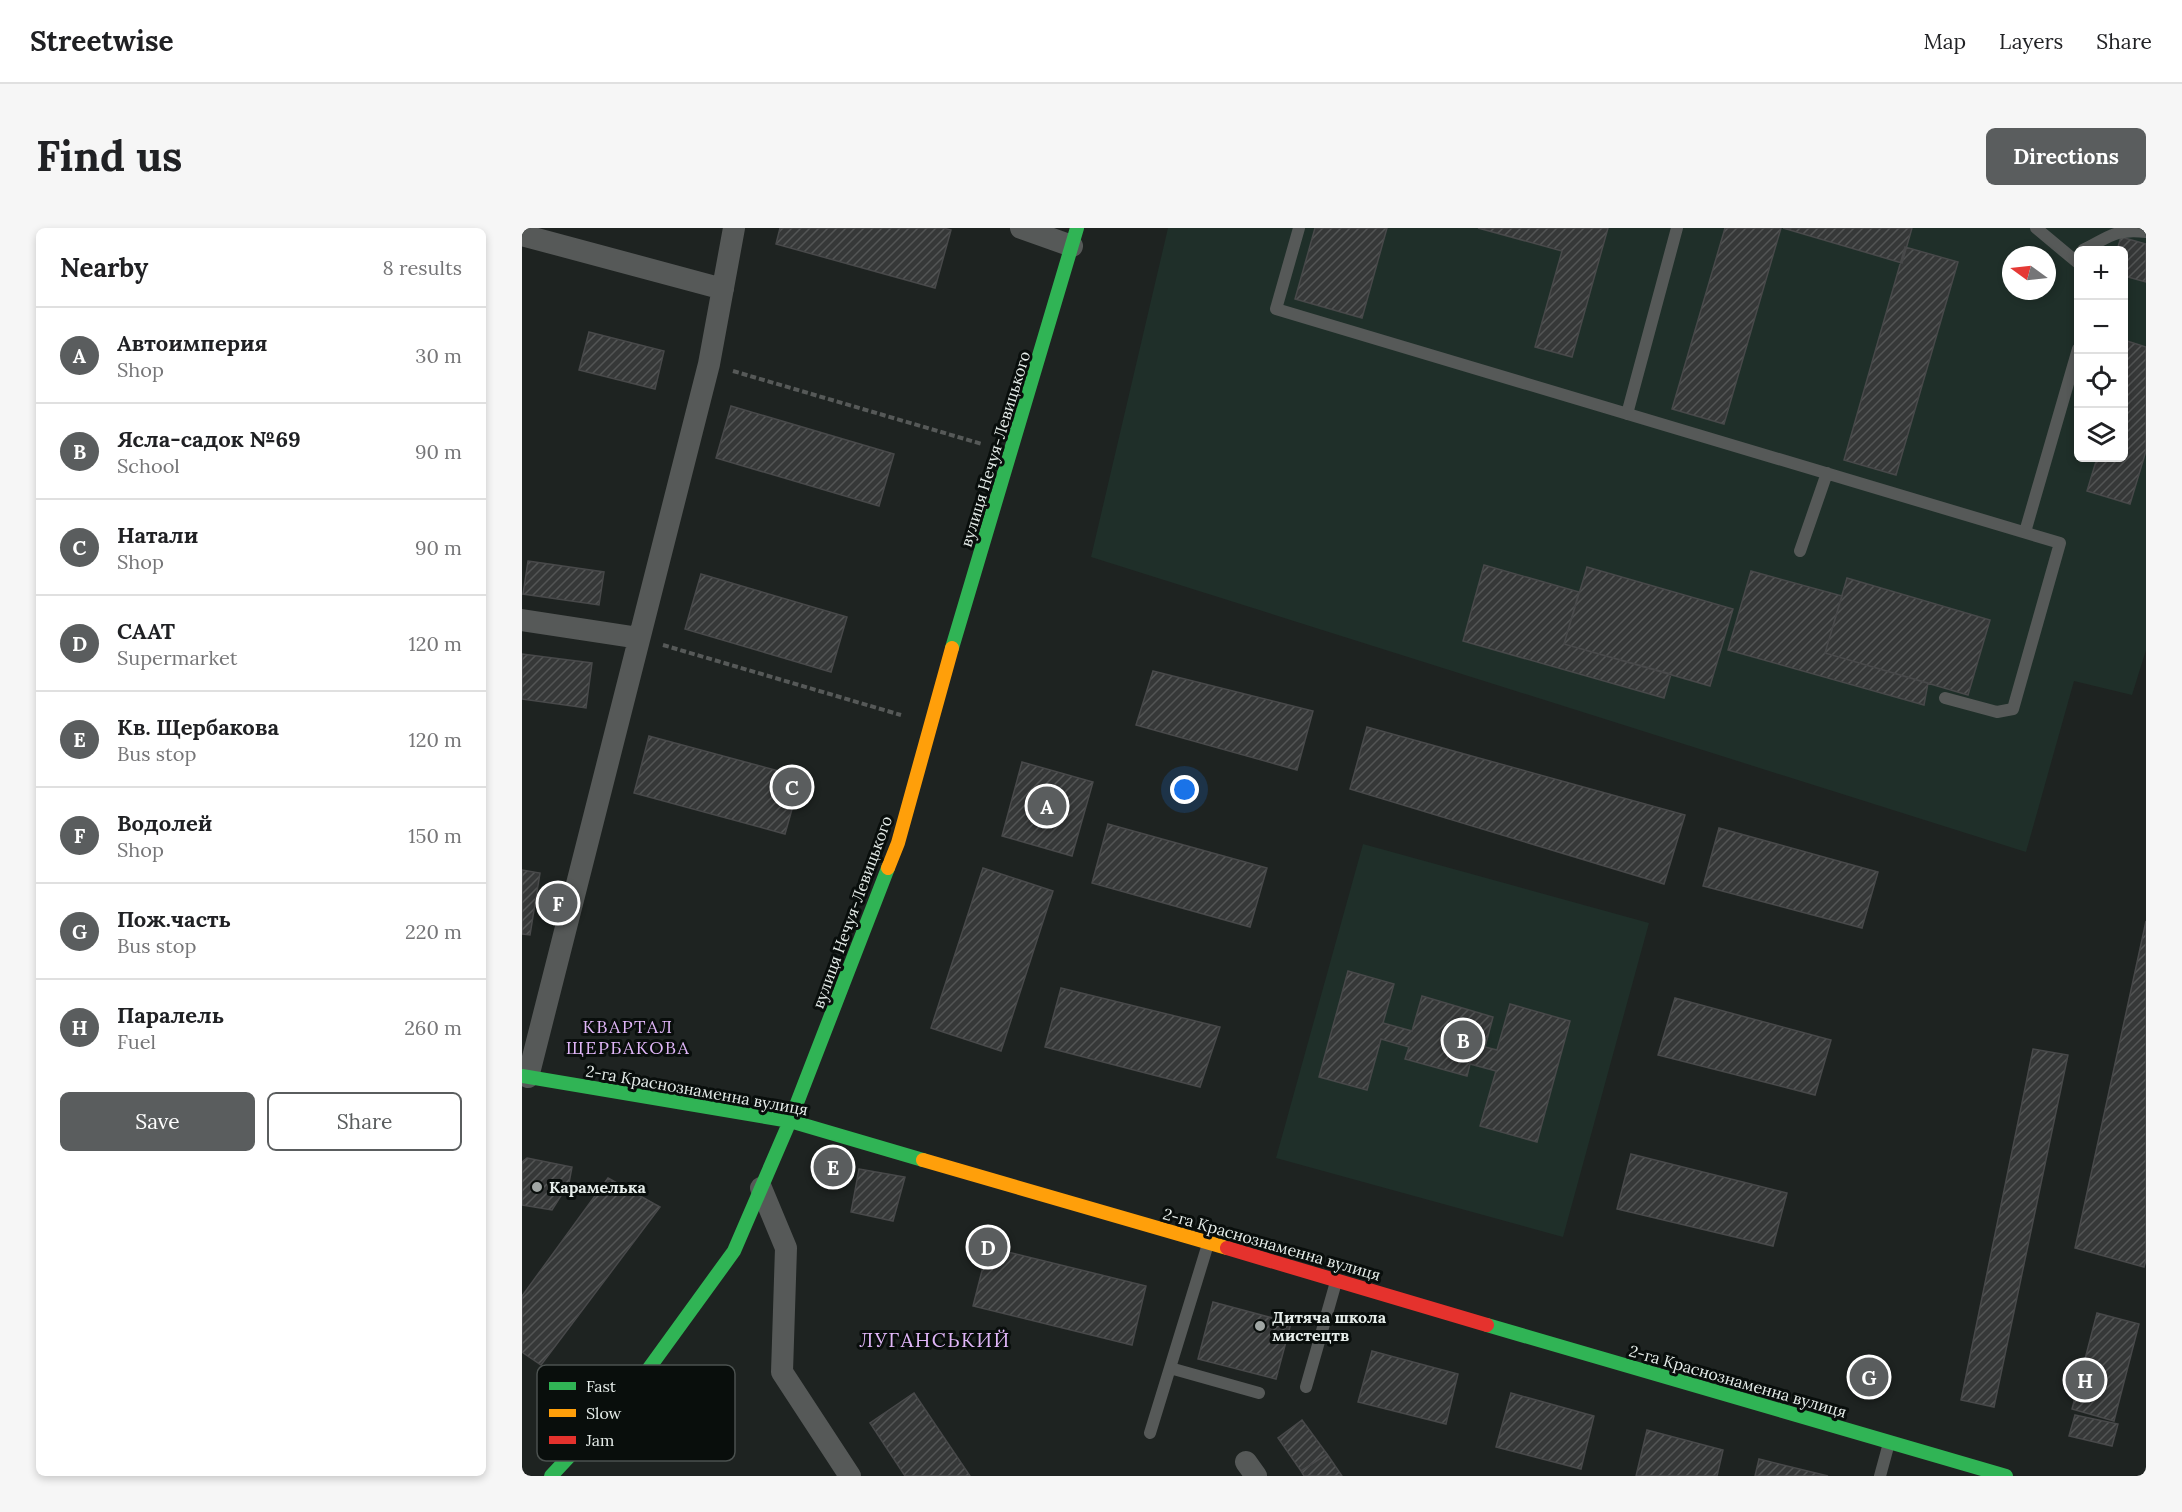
<!DOCTYPE html>
<meta charset="utf-8">
<style>
:root{--surface:#fff;--page:#f6f6f6;--text:#202124;--muted:#757577;--line:#e0e0e0;--accent:#5a5d5e}
body{margin:0;font-family:Lora,serif;background:var(--page);color:var(--text)}
.controls{position:absolute;right:18px;top:18px;display:grid;overflow:hidden;border-radius:9px;box-shadow:0 3px 9px #0003}
.controls button{width:54px;height:54px;display:grid;place-items:center;padding:0;border:0;border-bottom:2px solid var(--line);background:var(--surface);color:var(--text);font:30px sans-serif}
.compass{position:absolute;left:1480px;top:18px;width:54px;height:54px;border-radius:50%;background:var(--surface);box-shadow:0 3px 9px #0003;rotate:285deg}
.you{position:absolute;left:663px;top:562px;width:21px;height:21px;margin:-15px;border:4px solid #fff;border-radius:50%;background:#1a73e8;box-shadow:0 0 0 9px #1a73e833}
.badge{display:grid;place-items:center;width:39px;height:39px;border-radius:50%;background:var(--accent);color:#fff;font-size:20px;font-weight:700}
.pin{position:absolute;translate:-50% -50%;border:3px solid #fff;box-shadow:0 2px 6px #0006}
.list{margin:0;padding:0;list-style:none}
h2{display:flex;justify-content:space-between;align-items:center;height:78px;margin:0;padding:0 24px;font-size:26px}
h2 small{font-size:20px;font-weight:400;color:var(--muted)}
.list li{display:grid;grid-template-columns:39px 1fr auto;gap:18px;align-items:center;box-sizing:border-box;height:96px;padding:0 24px;border-top:2px solid var(--line)}
.list b{display:block;font-size:22px;white-space:nowrap}
.list p{margin:0;font-size:20px;white-space:nowrap;color:var(--muted)}
.list em{font-size:20px;font-style:normal;color:var(--muted)}
.actions{display:flex;gap:12px;padding:18px 24px}
.actions a{flex:1;padding:14px 0;border:2px solid var(--accent);border-radius:9px;text-align:center;font-size:21px;color:var(--accent)}
.actions .main{background:var(--accent);color:#fff}
.icon{flex:none;width:33px;height:33px;fill:none;stroke:currentColor;stroke-width:2;stroke-linecap:round;stroke-linejoin:round}
.map{position:relative;flex:none;width:1624px;height:1248px;overflow:hidden;border-radius:9px}
header{display:flex;align-items:center;gap:36px;box-sizing:border-box;height:84px;padding:0 30px;background:var(--surface);border-bottom:2px solid var(--line)}
header strong{font-size:28px}
nav{display:flex;gap:33px;margin-inline-start:auto;font-size:21px}
.intro{display:flex;align-items:center;justify-content:space-between;box-sizing:border-box;height:144px;padding:0 36px}
h1{margin:0;font-size:42px}
.button{padding:15px 27px;border-radius:9px;background:var(--accent);color:#fff;font-size:21px;font-weight:700}
main{display:flex;gap:36px;padding:0 36px}
aside{flex:1;background:var(--surface);border-radius:9px;box-shadow:0 3px 9px #0003}
.map>svg:first-child{display:block}
</style>
<header>
<strong>Streetwise</strong>
<nav><a>Map</a><a>Layers</a><a>Share</a></nav>
</header>
<div class="intro"><h1>Find us</h1><a class="button">Directions</a></div>
<main>
<aside>
<h2>Nearby<small>8 results</small></h2>
<ul class="list">
<li><span class="badge">A</span><div><b>Автоимперия</b><p>Shop</p></div><em>30 m</em></li>
<li><span class="badge">B</span><div><b>Ясла-садок №69</b><p>School</p></div><em>90 m</em></li>
<li><span class="badge">C</span><div><b>Натали</b><p>Shop</p></div><em>90 m</em></li>
<li><span class="badge">D</span><div><b>СААТ</b><p>Supermarket</p></div><em>120 m</em></li>
<li><span class="badge">E</span><div><b>Кв. Щербакова</b><p>Bus stop</p></div><em>120 m</em></li>
<li><span class="badge">F</span><div><b>Водолей</b><p>Shop</p></div><em>150 m</em></li>
<li><span class="badge">G</span><div><b>Пож.часть</b><p>Bus stop</p></div><em>220 m</em></li>
<li><span class="badge">H</span><div><b>Паралель</b><p>Fuel</p></div><em>260 m</em></li>
</ul>
<div class="actions"><a class="main">Save</a><a>Share</a></div>
</aside>
<div class="map">
<svg width="1624" height="1248" viewBox="0 0 1624 1248">
<defs>
<pattern id="building-hatch" width="6" height="6" patternUnits="userSpaceOnUse" patternTransform="scale(1.5)"><rect width="6" height="6" fill="#363838"/><path d="M-1 1l2-2M0 6l6-6M5 7l2-2" fill="none" stroke="#535555"/></pattern>
</defs>
<rect width="100%" height="100%" fill="#1e2321"/>
<path fill="#1f2f29" fill-rule="evenodd" d="M 646,0 L 1624,0 L 1624,422 L 1610,467 L 1552,453 L 1504,624 L 569,329 ZM 1556,22 L 1602,22 L 1602,230 L 1556,230 ZM 1489,27 L 1525,27 L 1525,63 L 1489,63 Z
M 841,616 L 1127,695 L 1041,1009 L 754,930 Z"/>
<path fill="url(#building-hatch)" stroke="#48494a" stroke-width="1.5" d="M 258,0 L 421,0 L 429,2 L 413,60 L 254,16 Z
M 793,0 L 865,0 L 840,90 L 773,71 Z
M 956,0 L 1086,0 L 1050,129 L 1013,119 L 1040,23 Z
M 1203,0 L 1259,0 L 1202,196 L 1150,181 Z
M 1261,0 L 1390,0 L 1380,35 Z
M 1599,9 L 1624,16 L 1624,54 L 1602,48 L 1602,22 L 1595,22 Z
M 1383,19 L 1436,34 L 1374,247 L 1322,232 Z
M 67,104 L 142,123 L 133,161 L 57,142 Z
M 1602,112 L 1624,119 L 1624,223 L 1608,276 L 1565,263 L 1575,230 L 1602,230 Z
M 209,178 L 372,226 L 357,278 L 194,230 Z
M 6,333 L 82,344 L 77,377 L 1,366 Z
M 962,337 L 1057,364 L 1042,416 L 1149,446 L 1142,470 L 941,413 Z
M 1065,339 L 1211,381 L 1188,458 L 1042,416 Z
M 1229,343 L 1320,368 L 1303,425 L 1406,455 L 1402,477 L 1206,422 Z
M 179,346 L 325,389 L 309,444 L 163,401 Z
M 1325,350 L 1468,392 L 1446,467 L 1303,425 Z
M 0,426 L 70,435 L 64,480 L 0,471 Z
M 631,443 L 791,483 L 775,542 L 614,497 Z
M 845,499 L 1163,587 L 1142,656 L 828,561 Z
M 127,508 L 279,549 L 263,606 L 112,565 Z
M 500,534 L 571,554 L 550,628 L 480,608 Z
M 586,596 L 745,640 L 728,699 L 570,655 Z
M 1197,600 L 1356,644 L 1340,700 L 1181,658 Z
M 461,640 L 531,663 L 479,823 L 409,800 Z
M 0,642 L 18,645 L 8,707 L 0,706 Z
M 1624,693 L 1624,1032 L 1622,1039 L 1553,1020 Z
M 826,743 L 872,756 L 861,795 L 890,803 L 900,768 L 971,789 L 963,819 L 975,822 L 988,776 L 1048,793 L 1015,914 L 958,898 L 974,843 L 948,836 L 945,848 L 883,831 L 887,819 L 859,811 L 845,862 L 797,849 Z
M 539,760 L 698,799 L 678,859 L 523,819 Z
M 1153,770 L 1309,812 L 1293,867 L 1136,827 Z
M 1511,821 L 1546,827 L 1472,1179 L 1439,1172 Z
M 1109,926 L 1265,965 L 1251,1018 L 1095,981 Z
M 5,930 L 50,939 L 47,955 L 30,982 L 0,977 L 0,934 Z
M 337,941 L 383,949 L 371,993 L 329,984 Z
M 86,950 L 138,979 L 19,1137 L 0,1124 L 0,1068 Z
M 466,1019 L 624,1058 L 610,1117 L 451,1078 Z
M 691,1074 L 769,1095 L 754,1151 L 676,1131 Z
M 1575,1085 L 1617,1096 L 1592,1193 L 1550,1181 Z
M 850,1123 L 936,1146 L 924,1196 L 836,1174 Z
M 392,1165 L 448,1248 L 383,1248 L 348,1195 Z
M 989,1165 L 1072,1188 L 1059,1241 L 974,1219 Z
M 1553,1187 L 1596,1196 L 1590,1218 L 1547,1208 Z
M 780,1192 L 805,1226 L 779,1243 L 756,1210 Z
M 1125,1202 L 1201,1222 L 1195,1248 L 1114,1248 Z
M 805,1226 L 820,1248 L 782,1248 L 779,1243 Z
M 1237,1231 L 1306,1248 L 1233,1248 Z"/>
<g fill="none" stroke-linecap="round" stroke-linejoin="round">
<path stroke="#565958" stroke-width="4" stroke-dasharray="6 3" stroke-linecap="butt" d="M 211,143 L 460,216
M 141,417 L 379,487"/>
<path stroke="#565958" stroke-width="12" d="M 777,0 L 754,81 L 1538,315 L 1491,481 L 1475,484 L 1423,470
M 1514,0 L 1556,35
M 1561,22 C 1586,10 1593,0 1624,4
M 1105,186 L 1155,0
M 1503,304 L 1556,121
M 1278,323 L 1305,245
M 648,1140 L 737,1165
M 784,1159 L 814,1054
M 628,1205 L 686,1016
M 1358,1248 L 1367,1215"/>
<path stroke="#565958" stroke-width="22" d="M 499,0 L 550,18
M 0,7 L 201,61
M 0,392 L 117,410
M 6,849 L 187,136 L 212,0
M 239,960 L 264,1020 L 260,1144 L 328,1248
M 724,1234 L 734,1248"/>
<path stroke="#30b455" stroke-width="14" d="M 430,420 L 555,0
M 0,848 L 268,893 L 401,932
M 965,1097 L 1484,1248
M 29,1248 L 117,1154 L 212,1023 L 268,893 L 366,640"/>
<path stroke="#ff9f0a" stroke-width="14" d="M 366,640 L 376,615 L 430,420
M 401,932 L 705,1020"/>
<path stroke="#e5322d" stroke-width="14" d="M 705,1020 L 965,1097"/>
</g>
<g fill="#a0a6a4" stroke="#090e0c" stroke-width="2">
<circle cx="15" cy="959" r="6"/>
<circle cx="738" cy="1098" r="6"/>
</g>
<g text-anchor="middle" dominant-baseline="central" stroke-width="6" stroke-linejoin="round" paint-order="stroke">
<g font-size="16" fill="#e6edea" stroke="#090e0c">
<text transform="translate(473 221) rotate(-73)">вулиця Нечуя-Левицького</text>
<text transform="translate(330 684) rotate(-70)">вулиця Нечуя-Левицького</text>
<text transform="translate(175 862) rotate(10)">2-га Краснознаменна вулиця</text>
<text transform="translate(750 1016) rotate(16)">2-га Краснознаменна вулиця</text>
<text transform="translate(1216 1153) rotate(16)">2-га Краснознаменна вулиця</text>
</g>
<g font-size="16" font-weight="bold" fill="#e6edea" stroke="#090e0c" text-anchor="start">
<text x="27" y="959">Карамелька</text>
<text x="750" y="1089">Дитяча школа<tspan x="750" dy="18">мистецтв</tspan></text>
</g>
<g font-size="18" letter-spacing="1.5" fill="#e0b6f8" stroke="#090e0c">
<text x="106" y="798">КВАРТАЛ<tspan x="106" dy="21">ЩЕРБАКОВА</tspan></text>
</g>
<g font-size="20" letter-spacing="1.5" fill="#e0b6f8" stroke="#090e0c">
<text x="413" y="1111">ЛУГАНСЬКИЙ</text>
</g>
</g>
<rect x="15" y="1137" width="198" height="96" rx="9" fill="#090e0c" stroke="#4b514f" stroke-width="1.5"/>
<rect x="27" y="1154" width="27" height="8" fill="#30b455"/>
<rect x="27" y="1181" width="27" height="8" fill="#ff9f0a"/>
<rect x="27" y="1208" width="27" height="8" fill="#e5322d"/>
<g font-size="16" fill="#e6edea">
<text x="64" y="1164">Fast</text>
<text x="64" y="1191">Slow</text>
<text x="64" y="1218">Jam</text>
</g>
</svg>
<div class="controls">
<button>+</button>
<button>−</button>
<button><svg class="icon" aria-label="locate" viewBox="0 0 24 24"><circle cx="12" cy="12" r="6"/><path d="M12 2v4M12 18v4M2 12h4M18 12h4"/></svg></button>
<button><svg class="icon" aria-label="layers" viewBox="0 0 24 24"><path d="M12 4l9 5-9 5-9-5zM3 14l9 5 9-5"/></svg></button>
</div>
<svg class="compass" viewBox="-18 -18 36 36"><path d="M0-13l5 13h-10z" fill="#e53935"/><path d="M0 13l5-13h-10z" fill="#757577"/></svg>
<div class="you"></div>
<div class="pin badge" style="left:525px;top:578px">A</div>
<div class="pin badge" style="left:941px;top:812px">B</div>
<div class="pin badge" style="left:270px;top:559px">C</div>
<div class="pin badge" style="left:466px;top:1019px">D</div>
<div class="pin badge" style="left:311px;top:939px">E</div>
<div class="pin badge" style="left:36px;top:675px">F</div>
<div class="pin badge" style="left:1347px;top:1149px">G</div>
<div class="pin badge" style="left:1563px;top:1152px">H</div>
</div>
</main>
